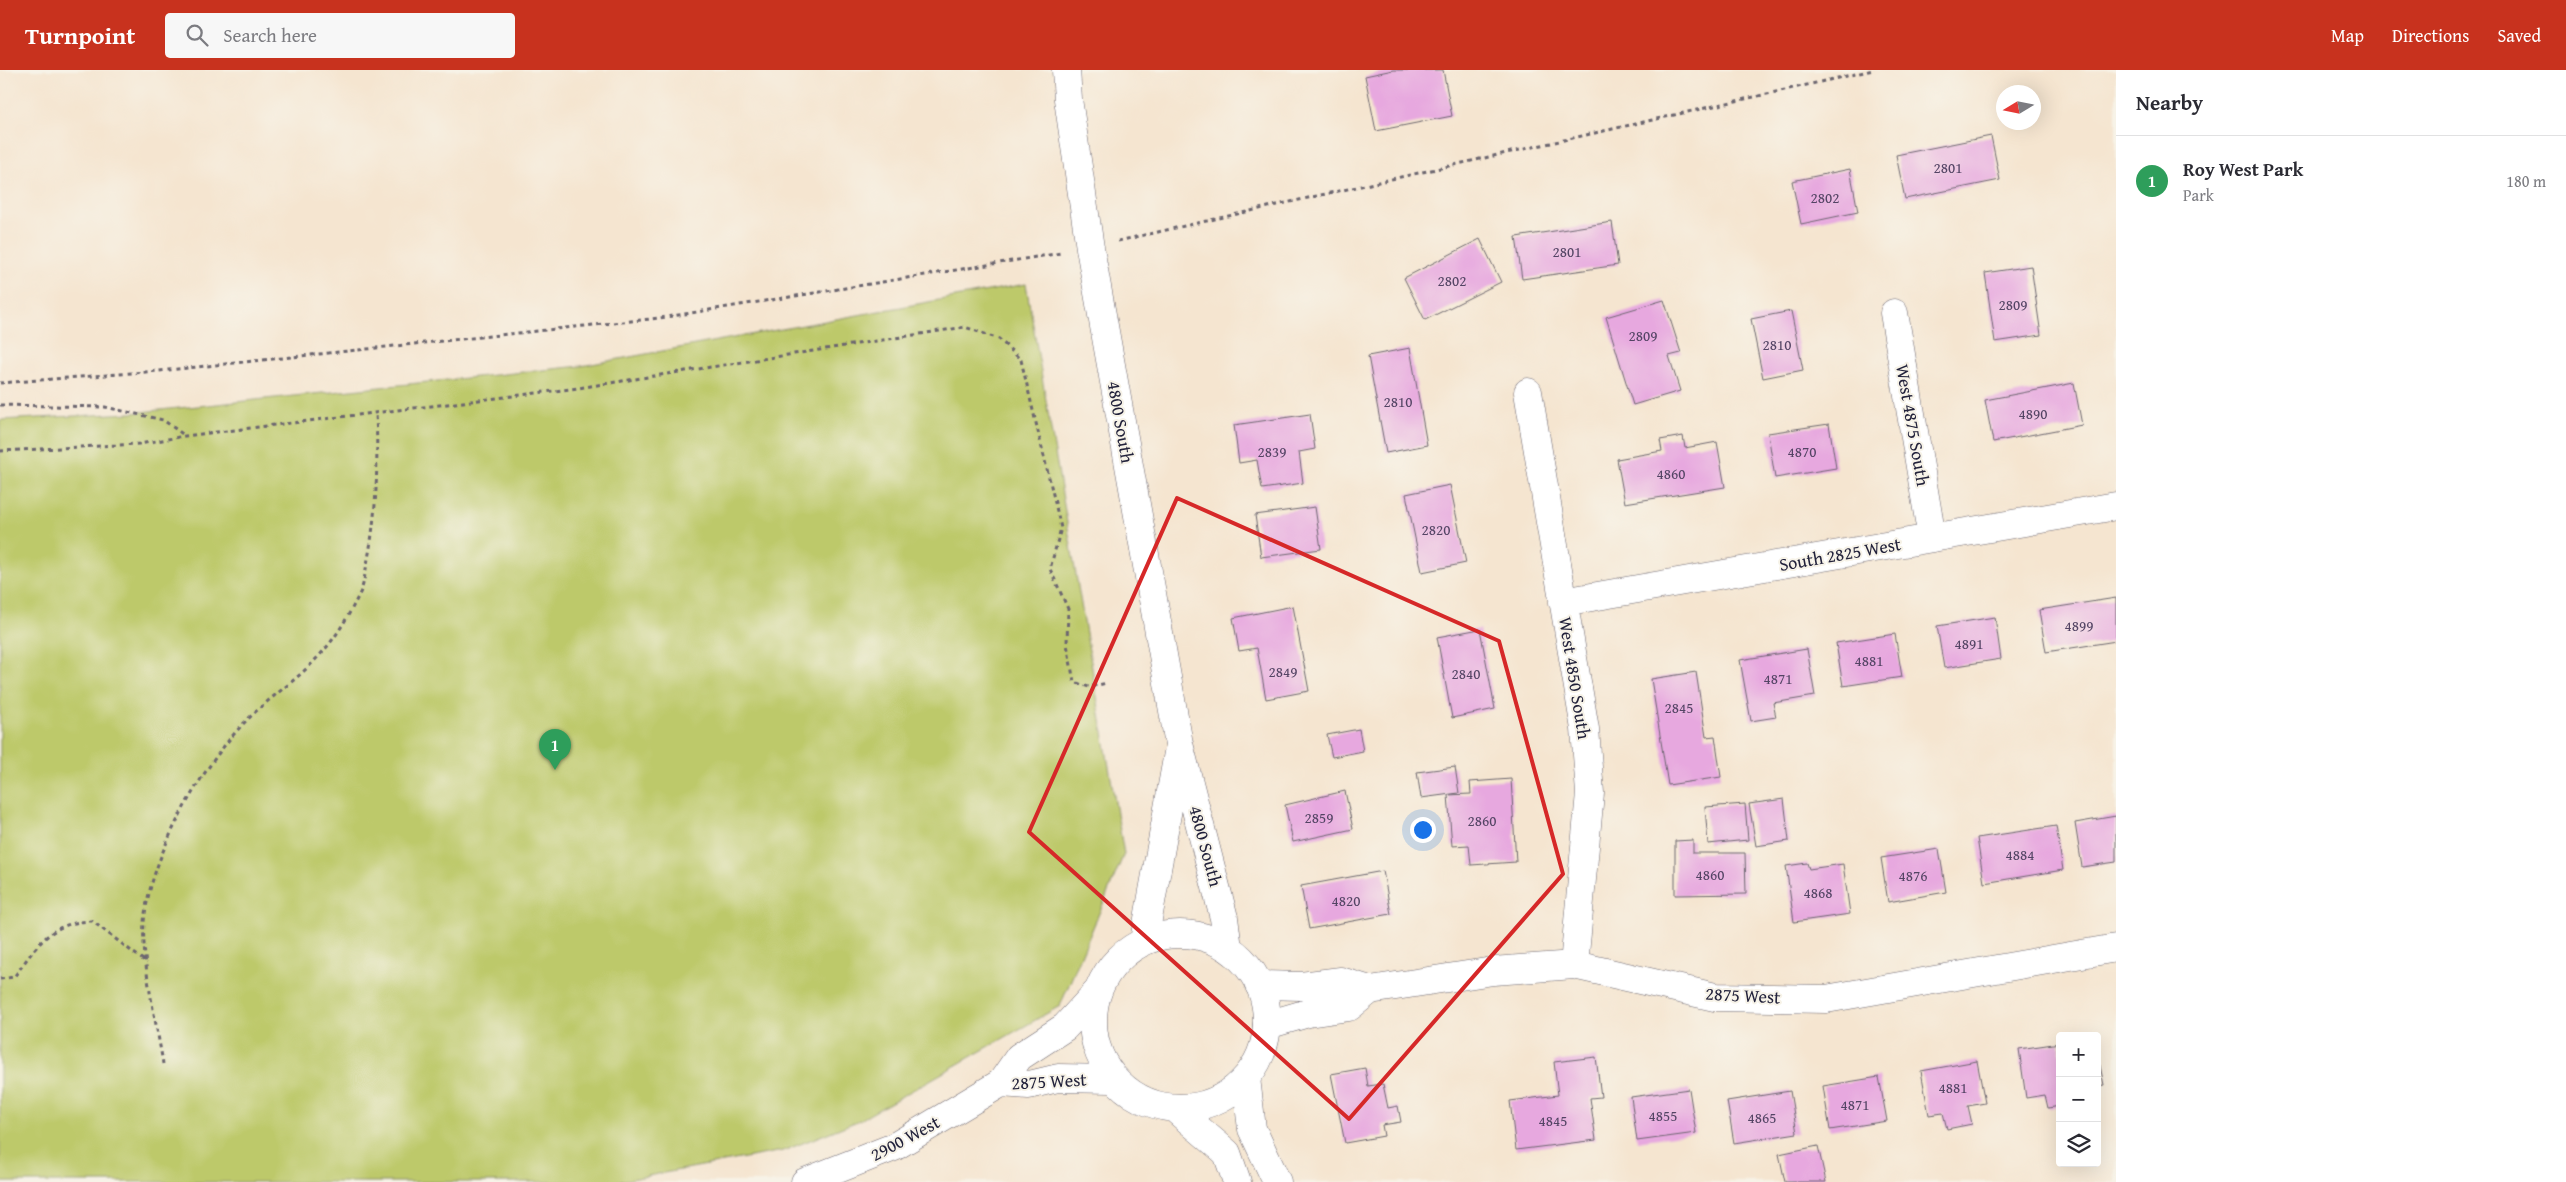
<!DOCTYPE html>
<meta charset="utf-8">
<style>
:root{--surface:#fff;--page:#f7f7f7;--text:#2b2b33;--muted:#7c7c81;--line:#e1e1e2;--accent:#c8321e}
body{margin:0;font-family:"Gentium Book Plus",serif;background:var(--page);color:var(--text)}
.controls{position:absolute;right:15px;bottom:15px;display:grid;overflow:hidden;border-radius:5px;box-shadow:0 5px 20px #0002}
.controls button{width:45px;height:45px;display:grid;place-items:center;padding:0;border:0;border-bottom:1px solid var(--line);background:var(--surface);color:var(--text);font:25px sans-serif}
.compass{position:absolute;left:1996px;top:15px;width:45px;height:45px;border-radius:50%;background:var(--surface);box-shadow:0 5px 20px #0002;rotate:260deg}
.you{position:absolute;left:1422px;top:759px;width:18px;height:18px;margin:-12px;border:4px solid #fff;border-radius:50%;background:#1a73e8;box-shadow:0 0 0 8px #1a73e833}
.badge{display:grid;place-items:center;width:32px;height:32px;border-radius:50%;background:var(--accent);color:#fff;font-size:16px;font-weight:700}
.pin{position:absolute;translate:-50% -41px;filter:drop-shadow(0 1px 2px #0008)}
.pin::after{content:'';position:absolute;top:26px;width:18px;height:15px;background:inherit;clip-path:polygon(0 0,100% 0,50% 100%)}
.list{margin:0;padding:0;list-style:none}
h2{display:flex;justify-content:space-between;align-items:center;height:65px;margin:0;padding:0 20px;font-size:21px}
h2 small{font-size:16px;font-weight:400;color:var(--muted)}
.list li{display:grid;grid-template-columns:32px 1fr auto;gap:15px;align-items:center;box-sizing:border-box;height:90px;padding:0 20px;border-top:1px solid var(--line)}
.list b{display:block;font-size:19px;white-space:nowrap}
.list p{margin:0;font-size:16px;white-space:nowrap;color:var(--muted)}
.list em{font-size:16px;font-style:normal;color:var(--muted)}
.icon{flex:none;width:28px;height:28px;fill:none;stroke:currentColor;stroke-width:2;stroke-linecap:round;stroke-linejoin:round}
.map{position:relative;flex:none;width:2116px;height:1112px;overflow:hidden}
header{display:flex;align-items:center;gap:30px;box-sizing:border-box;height:70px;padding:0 25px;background:var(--accent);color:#fff}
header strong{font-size:24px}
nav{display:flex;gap:28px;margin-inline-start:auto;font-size:18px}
.search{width:350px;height:45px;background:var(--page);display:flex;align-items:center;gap:12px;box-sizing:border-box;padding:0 18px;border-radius:5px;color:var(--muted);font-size:19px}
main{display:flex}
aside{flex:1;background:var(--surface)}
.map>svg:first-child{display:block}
</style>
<header>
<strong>Turnpoint</strong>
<div class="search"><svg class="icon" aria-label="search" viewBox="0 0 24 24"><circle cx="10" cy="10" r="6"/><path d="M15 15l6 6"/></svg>Search here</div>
<nav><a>Map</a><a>Directions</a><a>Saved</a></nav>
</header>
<main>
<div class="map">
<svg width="2116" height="1112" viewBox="0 0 2116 1112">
<rect width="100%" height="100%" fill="#f7f3e8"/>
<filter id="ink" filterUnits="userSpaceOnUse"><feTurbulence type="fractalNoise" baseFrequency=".02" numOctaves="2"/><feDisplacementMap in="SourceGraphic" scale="10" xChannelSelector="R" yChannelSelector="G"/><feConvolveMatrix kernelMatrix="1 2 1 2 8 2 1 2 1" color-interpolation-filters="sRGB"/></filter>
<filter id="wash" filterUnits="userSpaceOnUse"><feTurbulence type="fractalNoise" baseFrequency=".0096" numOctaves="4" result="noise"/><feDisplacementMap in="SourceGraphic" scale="20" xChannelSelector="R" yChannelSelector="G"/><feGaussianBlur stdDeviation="1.12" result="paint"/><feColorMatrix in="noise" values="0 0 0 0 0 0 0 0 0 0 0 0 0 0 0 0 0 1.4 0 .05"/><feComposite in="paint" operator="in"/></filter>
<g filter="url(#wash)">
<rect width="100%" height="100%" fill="#f5e5d0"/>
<path fill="#bdc96b" stroke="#707653" d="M 1026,214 L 1124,784 L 1060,936 L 860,1050 L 783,1081 L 615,1112 L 0,1112 L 0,350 L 131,343 L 581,296 Z"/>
<g id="blocks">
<path fill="#e7a8df" d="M 1393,0 L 1443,0 L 1452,46 L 1376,61 L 1365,6 Z
M 1991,66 L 2000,110 L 1905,129 L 1896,85 Z
M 1850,99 L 1858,142 L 1801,154 L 1792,111 Z
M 1612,152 L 1618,195 L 1522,209 L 1516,167 Z
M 1480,169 L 1501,212 L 1425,250 L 1404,208 Z
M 2031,196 L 2041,265 L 1995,272 L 1985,203 Z
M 1664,230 L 1681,283 L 1669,286 L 1680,321 L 1633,335 L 1606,247 Z
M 1791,241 L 1803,300 L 1763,308 L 1751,249 Z
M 1410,278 L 1427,375 L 1386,383 L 1368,286 Z
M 2074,313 L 2082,355 L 1993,372 L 1985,330 Z
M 1310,344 L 1315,379 L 1299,382 L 1303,413 L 1262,419 L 1257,390 L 1239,393 L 1234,355 Z
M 1829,354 L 1836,398 L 1775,408 L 1768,363 Z
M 1683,366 L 1685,378 L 1717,372 L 1725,417 L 1625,433 L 1617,389 L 1662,381 L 1660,370 Z
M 1450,415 L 1466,493 L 1422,502 L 1406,424 Z
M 1315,437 L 1321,479 L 1261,487 L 1255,445 Z
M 2116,528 L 2116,571 L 2046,582 L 2039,540 Z
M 1293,536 L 1309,621 L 1266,629 L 1257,578 L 1239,581 L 1233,548 Z
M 1995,547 L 2001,589 L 1944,598 L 1937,556 Z
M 1480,559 L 1495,639 L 1452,648 L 1437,567 Z
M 1895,564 L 1902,607 L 1843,616 L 1836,573 Z
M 1807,579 L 1815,626 L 1773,633 L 1776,647 L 1751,651 L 1740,590 Z
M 1696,602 L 1706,667 L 1715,666 L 1721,707 L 1668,715 L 1651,609 Z
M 1359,659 L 1363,681 L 1332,687 L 1327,665 Z
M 1455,697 L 1459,723 L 1421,728 L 1417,702 Z
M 1511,709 L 1516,792 L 1471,795 L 1469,775 L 1452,776 L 1448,725 L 1471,724 L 1470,712 Z
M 1345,721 L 1353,759 L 1293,772 L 1285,735 Z
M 1784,729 L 1789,771 L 1756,776 L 1749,734 Z
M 1745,734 L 1748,770 L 1708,774 L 1705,737 Z
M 2116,746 L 2116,792 L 2082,797 L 2075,753 Z
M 2056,756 L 2063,800 L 1984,813 L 1977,768 Z
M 1693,770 L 1693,783 L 1745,783 L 1746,824 L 1675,825 L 1675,771 Z
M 1939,779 L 1946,822 L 1888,832 L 1881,788 Z
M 1807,793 L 1809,799 L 1843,794 L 1850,844 L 1794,852 L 1786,796 Z
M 1383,801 L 1391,844 L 1309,859 L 1301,816 Z
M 2060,973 L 2060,1036 L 2048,1038 L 2045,1025 L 2026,1028 L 2019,979 Z
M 2097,981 L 2104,1015 L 2097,1016 Z
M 1596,987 L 1601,1027 L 1590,1028 L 1596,1070 L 1516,1080 L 1510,1031 L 1558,1025 L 1554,992 Z
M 1977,991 L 1985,1033 L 1968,1036 L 1972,1054 L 1947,1059 L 1943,1043 L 1929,1045 L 1921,1001 Z
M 1365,998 L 1368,1016 L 1383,1014 L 1388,1038 L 1398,1036 L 1401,1052 L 1382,1055 L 1384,1066 L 1345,1073 L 1331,1004 Z
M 1879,1007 L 1887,1051 L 1830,1060 L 1823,1016 Z
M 1689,1019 L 1696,1063 L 1637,1071 L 1631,1027 Z
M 1790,1021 L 1797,1063 L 1734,1073 L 1727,1031 Z
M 1818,1076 L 1826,1112 L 1785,1112 L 1779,1084 Z"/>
</g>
</g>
<g filter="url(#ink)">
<use href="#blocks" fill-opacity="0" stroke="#6c666f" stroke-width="1"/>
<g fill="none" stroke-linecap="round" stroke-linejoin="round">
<g stroke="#6c666f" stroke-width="29">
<path id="street" d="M 1894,243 L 1932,468
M 1528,322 L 1585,659 L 1590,723 L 1574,895
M 1563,532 L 2116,436
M 1259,915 L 1301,916 L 1341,911 L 1370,920 L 1493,901 L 1574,895 L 1715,927 L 1826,929 L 2116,878
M 1267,955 L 1308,943 L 1349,937 L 1370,920"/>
</g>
<g stroke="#6c666f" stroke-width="29">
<path id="secondary" d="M 1066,0 L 1068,29 L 1090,178 L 1179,674 L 1224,848 L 1228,878
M1093 951a87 87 0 1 1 174 0a87 87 0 1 1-174 0Z
M 1144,871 L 1178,683
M 1246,1008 L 1252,1059 L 1277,1112
M 1001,1013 L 1029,1015 L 1058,1008 L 1112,1009
M 1174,1038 L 1227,1083 L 1237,1112
M 805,1112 L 894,1077 L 1001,1013 L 1019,987 L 1065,957 L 1097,922"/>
</g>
<path stroke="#6c666f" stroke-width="3" stroke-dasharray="4 4" stroke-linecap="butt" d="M 1118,171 L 1873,0
M 0,313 L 159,301 L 660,248 L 1061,183
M 0,335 L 105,337 L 163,350 L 184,365
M 0,381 L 139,374 L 185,366 L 578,318 L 965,257 L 999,269 L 1021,290 L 1061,458 L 1050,499 L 1068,539 L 1067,574 L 1074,612 L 1089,617 L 1107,613
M 0,909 L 14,907 C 37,876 49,852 92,851 L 147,893
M 163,994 C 157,954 141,891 144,852 C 150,787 201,697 245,652 C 267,629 295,612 316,589 C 335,570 348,547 360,523 C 364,514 365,503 367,494 C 377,444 378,394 376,343"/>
<use href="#street" stroke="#fff" stroke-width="28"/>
<use href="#secondary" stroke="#fff" stroke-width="28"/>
</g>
</g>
<path fill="none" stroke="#d62828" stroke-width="4" stroke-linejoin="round" d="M 1177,428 L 1499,571 L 1563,804 L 1349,1049 L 1029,762 Z"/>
<g text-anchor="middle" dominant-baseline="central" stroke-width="4" stroke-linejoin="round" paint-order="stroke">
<g font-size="15" fill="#534464">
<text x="1948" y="97">2801</text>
<text x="1825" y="127">2802</text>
<text x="1567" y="181">2801</text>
<text x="1452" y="210">2802</text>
<text x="2013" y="234">2809</text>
<text x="1643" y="265">2809</text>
<text x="1777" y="274">2810</text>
<text x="1398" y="331">2810</text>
<text x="2033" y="343">4890</text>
<text x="1272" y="381">2839</text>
<text x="1802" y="381">4870</text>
<text x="1671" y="403">4860</text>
<text x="1436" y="459">2820</text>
<text x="2079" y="555">4899</text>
<text x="1969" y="573">4891</text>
<text x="1869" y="590">4881</text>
<text x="1283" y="601">2849</text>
<text x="1466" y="603">2840</text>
<text x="1778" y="608">4871</text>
<text x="1679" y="637">2845</text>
<text x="1319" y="747">2859</text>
<text x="1482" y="750">2860</text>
<text x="2020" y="784">4884</text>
<text x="1710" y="804">4860</text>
<text x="1913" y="805">4876</text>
<text x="1818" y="822">4868</text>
<text x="1346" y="830">4820</text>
<text x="1953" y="1017">4881</text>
<text x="1855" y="1034">4871</text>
<text x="1663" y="1045">4855</text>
<text x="1762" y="1047">4865</text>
<text x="1553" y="1050">4845</text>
</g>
<g font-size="18" fill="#22223b" stroke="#f7f3e8">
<text transform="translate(1121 352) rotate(80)">4800 South</text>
<text transform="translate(1913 355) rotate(80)">West 4875 South</text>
<text transform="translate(1840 484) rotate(-10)">South 2825 West</text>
<text transform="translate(1575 608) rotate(81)">West 4850 South</text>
<text transform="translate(1206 776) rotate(75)">4800 South</text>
<text transform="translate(1743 925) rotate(3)">2875 West</text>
<text transform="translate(1049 1011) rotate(-3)">2875 West</text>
<text transform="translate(905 1068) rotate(-28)">2900 West</text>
</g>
</g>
</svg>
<div class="controls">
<button>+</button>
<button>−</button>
<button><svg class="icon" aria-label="layers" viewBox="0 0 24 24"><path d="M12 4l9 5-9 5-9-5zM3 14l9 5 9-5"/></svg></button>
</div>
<svg class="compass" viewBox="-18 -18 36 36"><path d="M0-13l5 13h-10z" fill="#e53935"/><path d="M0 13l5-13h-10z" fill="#7c7c81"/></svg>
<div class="you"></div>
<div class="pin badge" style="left:555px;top:700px;background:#2e9e5b">1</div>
</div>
<aside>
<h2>Nearby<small></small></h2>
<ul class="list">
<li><span class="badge" style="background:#2e9e5b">1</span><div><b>Roy West Park</b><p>Park</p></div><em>180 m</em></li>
</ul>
</aside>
</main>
